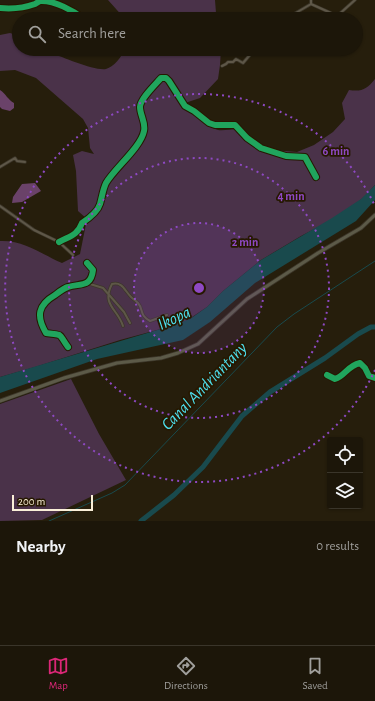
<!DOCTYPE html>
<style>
:root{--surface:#1c1609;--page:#251f12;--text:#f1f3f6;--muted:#a09f9c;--line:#3a352a;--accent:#db2777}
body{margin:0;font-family:"Alegreya Sans",sans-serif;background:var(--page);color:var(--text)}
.controls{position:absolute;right:12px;bottom:12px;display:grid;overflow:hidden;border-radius:4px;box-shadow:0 1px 3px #0004}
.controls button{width:36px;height:36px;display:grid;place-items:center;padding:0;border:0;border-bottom:1px solid var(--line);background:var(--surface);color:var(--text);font:20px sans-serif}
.scale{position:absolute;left:12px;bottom:10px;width:81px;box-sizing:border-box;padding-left:4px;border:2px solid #faefd8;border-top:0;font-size:11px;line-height:14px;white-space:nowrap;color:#faefd8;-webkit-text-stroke:3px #261800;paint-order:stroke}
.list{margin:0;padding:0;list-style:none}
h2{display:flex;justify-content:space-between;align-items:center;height:52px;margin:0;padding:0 16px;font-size:17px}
h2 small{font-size:13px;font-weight:400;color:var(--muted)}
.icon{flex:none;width:22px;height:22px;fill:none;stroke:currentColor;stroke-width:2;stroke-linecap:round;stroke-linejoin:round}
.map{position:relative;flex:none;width:375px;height:521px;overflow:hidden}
.search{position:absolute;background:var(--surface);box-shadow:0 1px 3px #0004;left:12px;right:12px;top:12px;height:44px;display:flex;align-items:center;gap:10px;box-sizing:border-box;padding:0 14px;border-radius:22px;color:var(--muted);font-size:15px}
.sheet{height:124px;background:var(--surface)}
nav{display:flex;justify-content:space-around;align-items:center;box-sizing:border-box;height:56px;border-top:1px solid var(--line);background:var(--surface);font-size:11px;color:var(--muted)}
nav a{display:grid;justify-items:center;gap:2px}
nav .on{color:var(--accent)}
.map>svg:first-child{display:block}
</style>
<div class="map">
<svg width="375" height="521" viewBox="0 0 375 521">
<rect width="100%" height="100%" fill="#261e0c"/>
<path fill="#4a3249" d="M 108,0 L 215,0 L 216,13 L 219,19 L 125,19 Z
M 10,33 L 19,36 L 19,49 L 45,49 L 51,53 C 63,57 94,71 106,69 C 114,67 122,56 125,49 L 221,49 L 220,65 L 218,79 L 200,98 L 185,103 C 192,111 207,127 218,130 C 223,131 232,129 237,129 L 246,139 L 260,149 L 297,152 L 314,145 L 333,132 L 345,119 L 342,103 L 349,90 C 362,92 367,89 375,79 L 375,185 L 365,196 L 345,213 L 301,236 L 261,260 L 223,291 L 207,307 L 183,323 L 120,340 L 35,367 L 0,377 L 0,241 C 24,240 41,254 62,263 L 80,254 L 87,219 L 78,211 L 76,171 L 73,155 L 82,151 L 94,154 L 90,148 L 88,128 L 83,119 L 36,78 L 15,70 L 0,71 L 0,35 Z
M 71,379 L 99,434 L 126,480 L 42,520 L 0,521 L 0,404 Z"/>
<path fill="#6a4269" d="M 0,90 C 6,94 8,100 14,103 L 14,108 L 10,111 L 2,109 L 0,107 Z
M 35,183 L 41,191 L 22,202 L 12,203 L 13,197 L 22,184 Z"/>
<path fill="#194a4d" d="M 375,185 L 375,200 L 356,221 L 255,283 L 210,322 L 183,340 L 97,359 L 0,393 L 0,377 L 164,328 L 190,319 L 207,307 L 223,291 L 261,260 L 332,218 L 361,199 Z"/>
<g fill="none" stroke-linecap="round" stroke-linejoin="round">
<path stroke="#194a4d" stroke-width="1" d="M 49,521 L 112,493 L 125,485 L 277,327 L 294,314 L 375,261"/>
<path stroke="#194a4d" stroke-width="5" d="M 141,521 L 174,495 L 203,467 L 242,416 L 270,392 L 325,358 L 358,334 L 371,327 L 375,327"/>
<g stroke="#3d372a" stroke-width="3.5">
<path id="street" d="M 311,0 L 311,4 L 331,13 L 338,19
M 0,8 C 11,9 24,8 35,4 C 35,4 40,1 40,1 C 54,0 74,11 84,19
M 336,17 L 355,0
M 261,19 L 274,15 L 287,14
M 284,19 L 289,14 L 294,14 L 311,4
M 222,66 L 226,64 L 228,62 L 233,62 L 236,59 L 243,63 L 255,49
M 0,167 L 15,158 L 17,161 L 25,162
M 0,206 L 34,230 L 59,242 L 73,255
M 59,242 C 70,236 77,236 82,223 C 88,219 98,211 100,204 C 102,197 103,189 106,183 C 115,168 141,147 144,131 C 146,123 140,115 140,107 C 140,99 156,84 161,78 L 166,78 L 169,81 L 185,106 L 194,111 L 209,123 L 215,125 L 235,125 L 247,138 L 261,148 L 286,156 L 305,157 L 316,177
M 91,279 L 90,284 L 103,288 L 124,312 L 130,323
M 123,326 C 118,309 101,305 112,284 C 122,281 125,291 131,297 C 133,299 136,301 138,303 C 144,310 139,315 150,321 L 167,315
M 68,347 C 57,332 65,336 46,333 C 36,316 38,305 55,295 C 59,292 64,288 68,287 C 80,283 91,288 93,270 L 87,263
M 327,375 L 335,379 C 345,376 347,366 360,363 L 365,368 L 369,376 L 375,378"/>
</g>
<g stroke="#3d372a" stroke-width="4.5">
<path id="secondary" d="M 0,401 L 64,378 L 117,363 L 161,358 L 178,353 L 198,344 L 247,299 L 318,253 L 361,228 L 375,215"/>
</g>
<use href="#street" stroke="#5e5748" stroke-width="2"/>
<use href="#secondary" stroke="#5c5a48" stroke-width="3"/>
<g stroke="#261800" stroke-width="8">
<path id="cycleway" d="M 0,8 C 11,9 24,8 35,4 C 35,4 40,1 40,1 C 54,0 74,11 84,19
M 59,242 C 70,236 77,236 82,223 C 88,219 98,211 100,204 C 102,197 103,189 106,183 C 115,168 141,147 144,131 C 146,123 140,115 140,107 C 140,99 156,84 161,78 L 166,78 L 169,81 L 185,106 L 194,111 L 209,123 L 215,125 L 235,125 L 247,138 L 261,148 L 286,156 L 305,157 L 316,177
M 68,347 C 57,332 65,336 46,333 C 36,316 38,305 55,295 C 59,292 64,288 68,287 C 80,283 91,288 93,270 L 87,263
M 327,375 L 335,379 C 345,376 347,366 360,363 L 365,368 L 369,376 L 375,378"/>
</g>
<use href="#cycleway" stroke="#20a55d" stroke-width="6"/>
</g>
<circle cx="199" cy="288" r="65" fill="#8e49c3" fill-opacity=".12"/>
<g fill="none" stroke="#8e49c3" stroke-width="2" stroke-dasharray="2 4">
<circle cx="199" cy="288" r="65"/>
<circle cx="199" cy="288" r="130"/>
<path d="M375 370A194 194 0 1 1 375 206"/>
</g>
<g text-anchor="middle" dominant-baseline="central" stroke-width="3.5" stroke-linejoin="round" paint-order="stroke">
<g font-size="17" font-style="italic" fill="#4ee0ee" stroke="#261800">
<text transform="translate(174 318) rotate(-25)">Ikopa</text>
<text transform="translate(204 386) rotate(-46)">Canal Andriantany</text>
</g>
</g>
<circle cx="199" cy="288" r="6" fill="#8e49c3" stroke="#261800" stroke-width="2"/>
<g font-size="12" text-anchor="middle" font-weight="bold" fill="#8e49c3" stroke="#261800" stroke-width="3.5" stroke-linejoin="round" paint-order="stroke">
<text x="336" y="155">6 min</text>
<text x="291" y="200">4 min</text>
<text x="245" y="246">2 min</text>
</g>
</svg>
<div class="controls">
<button><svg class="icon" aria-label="locate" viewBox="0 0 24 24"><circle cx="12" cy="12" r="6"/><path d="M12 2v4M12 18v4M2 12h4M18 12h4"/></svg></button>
<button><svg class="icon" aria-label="layers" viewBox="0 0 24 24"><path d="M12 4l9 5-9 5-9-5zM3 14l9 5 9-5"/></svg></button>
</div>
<div class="scale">200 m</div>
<div class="search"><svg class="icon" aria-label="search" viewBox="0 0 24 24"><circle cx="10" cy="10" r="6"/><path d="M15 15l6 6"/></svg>Search here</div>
</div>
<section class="sheet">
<h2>Nearby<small>0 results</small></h2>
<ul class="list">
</ul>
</section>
<nav>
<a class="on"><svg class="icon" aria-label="map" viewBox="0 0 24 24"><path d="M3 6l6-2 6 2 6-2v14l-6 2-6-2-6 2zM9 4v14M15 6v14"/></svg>Map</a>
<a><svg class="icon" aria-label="directions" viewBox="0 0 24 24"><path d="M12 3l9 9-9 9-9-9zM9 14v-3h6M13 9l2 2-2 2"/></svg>Directions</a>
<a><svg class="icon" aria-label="saved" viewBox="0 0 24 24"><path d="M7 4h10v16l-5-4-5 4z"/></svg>Saved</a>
</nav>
